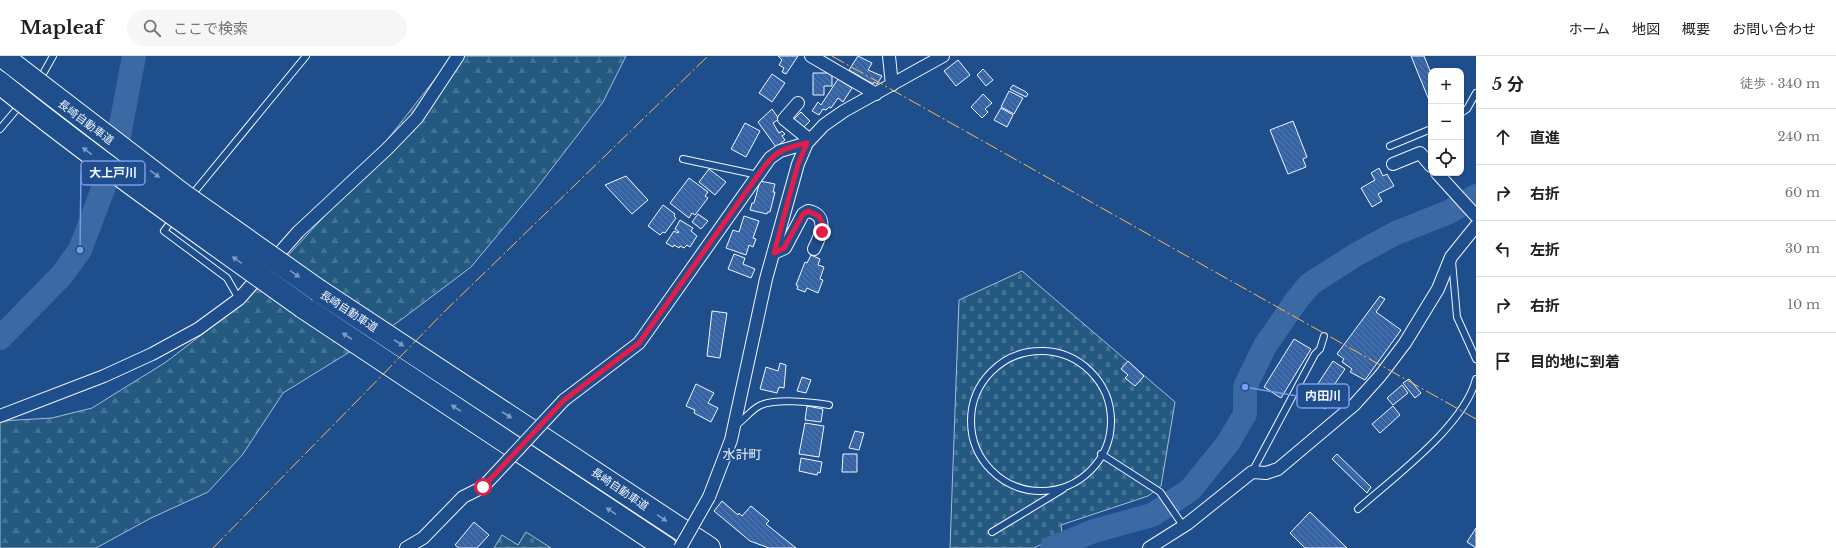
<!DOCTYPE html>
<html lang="ja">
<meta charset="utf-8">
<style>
:root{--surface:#fff;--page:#f6f6f6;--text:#202124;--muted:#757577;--line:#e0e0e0}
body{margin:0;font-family:"Libre Baskerville","Noto Sans JP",serif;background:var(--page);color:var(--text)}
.controls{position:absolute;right:12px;top:12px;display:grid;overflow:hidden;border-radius:8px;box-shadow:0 1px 3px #0004}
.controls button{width:36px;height:36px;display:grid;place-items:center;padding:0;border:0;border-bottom:1px solid var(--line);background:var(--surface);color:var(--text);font:20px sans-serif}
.stop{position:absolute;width:12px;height:12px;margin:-9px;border:3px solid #e11d48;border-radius:50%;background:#fff}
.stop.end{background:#e11d48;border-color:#fff;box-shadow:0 1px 4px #0008}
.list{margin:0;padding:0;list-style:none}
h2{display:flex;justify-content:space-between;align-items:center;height:52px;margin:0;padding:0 16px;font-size:17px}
h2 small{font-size:13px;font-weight:400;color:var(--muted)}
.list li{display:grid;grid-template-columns:26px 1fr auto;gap:12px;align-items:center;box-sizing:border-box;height:56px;padding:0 16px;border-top:1px solid var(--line)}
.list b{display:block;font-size:15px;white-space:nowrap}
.list em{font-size:13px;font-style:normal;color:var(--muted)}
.icon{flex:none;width:22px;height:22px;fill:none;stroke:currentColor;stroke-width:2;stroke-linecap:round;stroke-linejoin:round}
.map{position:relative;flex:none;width:1476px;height:492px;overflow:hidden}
header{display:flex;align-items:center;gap:24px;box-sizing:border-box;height:56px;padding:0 20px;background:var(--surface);border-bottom:1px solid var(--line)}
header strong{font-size:19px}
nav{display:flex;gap:22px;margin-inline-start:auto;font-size:14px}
.search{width:280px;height:36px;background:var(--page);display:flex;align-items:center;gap:10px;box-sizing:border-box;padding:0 14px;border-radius:22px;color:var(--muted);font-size:15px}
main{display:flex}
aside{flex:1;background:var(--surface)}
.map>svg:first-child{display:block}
</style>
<header>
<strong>Mapleaf</strong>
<div class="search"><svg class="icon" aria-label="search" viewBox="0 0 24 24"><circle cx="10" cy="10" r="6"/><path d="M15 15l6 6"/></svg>ここで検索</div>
<nav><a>ホーム</a><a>地図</a><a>概要</a><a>お問い合わせ</a></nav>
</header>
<main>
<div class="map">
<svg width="1476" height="492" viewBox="0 0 1476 492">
<defs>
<pattern id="forest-firs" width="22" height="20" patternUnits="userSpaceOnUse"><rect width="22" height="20" fill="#245a82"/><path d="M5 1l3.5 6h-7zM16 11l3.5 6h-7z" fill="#447295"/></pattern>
<pattern id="cemetery-stones" width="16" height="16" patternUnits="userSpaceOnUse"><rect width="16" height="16" fill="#245a82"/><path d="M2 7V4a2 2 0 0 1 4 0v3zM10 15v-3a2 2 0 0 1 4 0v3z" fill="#447295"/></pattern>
<pattern id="building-back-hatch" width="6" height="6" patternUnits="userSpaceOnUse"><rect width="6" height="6" fill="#3563a3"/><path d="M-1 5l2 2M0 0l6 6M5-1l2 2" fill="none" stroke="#537ab1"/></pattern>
</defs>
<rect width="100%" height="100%" fill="#1f4e8c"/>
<path fill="url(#forest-firs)" stroke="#a8bbd7" d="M 453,0 L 626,0 L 603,46 L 536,133 L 471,211 L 398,266 L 283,337 L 243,398 L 208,436 L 151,462 L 96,492 L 0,492 L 0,365 L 52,362 L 92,352 L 166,306 L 247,244 L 344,139 Z"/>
<path fill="url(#cemetery-stones)" stroke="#a8bbd7" d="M 1022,215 L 1175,346 L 1161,430 L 1148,440 L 1061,469 L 1062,478 L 1034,492 L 950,492 L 959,244 Z
M 526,476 L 551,492 L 494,492 L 502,479 L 518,489 Z"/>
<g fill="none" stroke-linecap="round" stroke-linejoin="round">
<path stroke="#3b69a3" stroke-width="24" d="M 0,282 L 61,220 L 80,194 L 115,101 L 134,0
M 1052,492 L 1094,475 L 1152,459 L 1190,434 L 1228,387 L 1245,358 L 1245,331 L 1265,290 L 1296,245 L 1310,228 L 1357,198 L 1396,177 L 1449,156 L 1476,140"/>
</g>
<path fill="url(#building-back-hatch)" stroke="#f2f6ff" d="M 778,0 L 798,0 L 786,18 L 782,16 L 784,12 L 779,9 L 782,4 Z
M 858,0 L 872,7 L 868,14 L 882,20 L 877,28 L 874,26 L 873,28 L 849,14 Z
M 1411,0 L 1424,0 L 1431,17 L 1431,49 Z
M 958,4 L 970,19 L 956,30 L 944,15 Z
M 983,13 L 993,24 L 986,30 L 977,19 Z
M 813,17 L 832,17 L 832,30 L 824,30 L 824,39 L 813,39 Z
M 772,18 L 785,27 L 772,46 L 759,37 Z
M 838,23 L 852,32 L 843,46 L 838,42 L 831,52 L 829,51 L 826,54 L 823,53 L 819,59 L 812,55 L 818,46 L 821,49 Z
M 1013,29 L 1026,36 L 1028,38 L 1026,41 L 1010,33 Z
M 1009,35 L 1023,42 L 1014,58 L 1001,51 Z
M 983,38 L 992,47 L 985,53 L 988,56 L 982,62 L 971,51 Z
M 1001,52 L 1013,59 L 1007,71 L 994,64 Z
M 772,53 L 779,63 L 773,67 L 779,77 L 782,75 L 785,78 L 782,80 L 785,84 L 776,91 L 758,66 Z
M 801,56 L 810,65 L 803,72 L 794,63 Z
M 1293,65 L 1307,101 L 1303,103 L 1306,111 L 1288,118 L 1270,74 Z
M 745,67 L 760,75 L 746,101 L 731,93 Z
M 1379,112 L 1383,120 L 1387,118 L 1394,130 L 1378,138 L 1382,145 L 1372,151 L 1361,132 L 1375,124 L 1371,117 Z
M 709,113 L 726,126 L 715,139 L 699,126 Z
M 626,120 L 648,144 L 632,158 L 605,129 Z
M 689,122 L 708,136 L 705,140 L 708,142 L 695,159 L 692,157 L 689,162 L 670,147 Z
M 760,125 L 775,128 L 773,136 L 775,136 L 770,156 L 768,156 L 767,158 L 750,154 L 752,147 L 754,147 Z
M 663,149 L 675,158 L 674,160 L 676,162 L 665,177 L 663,176 L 660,179 L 648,170 Z
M 698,158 L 708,165 L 701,173 L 692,166 Z
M 744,160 L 759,165 L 753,182 L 756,183 L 753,191 L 749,189 L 746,199 L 726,192 L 733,174 L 739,176 Z
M 680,164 L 693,172 L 691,175 L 697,180 L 690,191 L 687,189 L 684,192 L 680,190 L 679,192 L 674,189 L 673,191 L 666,187 L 674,175 L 678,177 L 679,176 L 675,173 Z
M 734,198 L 745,202 L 743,208 L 755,213 L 751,222 L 728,213 Z
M 811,199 L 820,203 L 818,209 L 824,211 L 820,223 L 823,224 L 818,237 L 807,232 L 805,236 L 797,233 L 798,230 L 796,229 L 805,206 L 807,207 Z
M 1380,240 L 1385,243 L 1376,256 L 1401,274 L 1365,324 L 1350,316 L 1352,313 L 1342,306 L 1344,303 L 1337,298 Z
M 712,255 L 727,257 L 720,302 L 707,300 Z
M 1294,283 L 1311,293 L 1281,342 L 1264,331 Z
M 1128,305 L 1144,320 L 1135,330 L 1125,322 L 1128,319 L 1121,313 Z
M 1333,305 L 1345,313 L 1332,332 L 1337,336 L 1325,353 L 1309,341 Z
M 780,307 L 786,309 L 784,332 L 779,331 L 777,337 L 760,333 L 766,311 L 778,315 Z
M 802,321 L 811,324 L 806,337 L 797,335 Z
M 1409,323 L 1421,337 L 1415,342 L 1403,327 Z
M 696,328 L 714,337 L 708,347 L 718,352 L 711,366 L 694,357 L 695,354 L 686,350 Z
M 1402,329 L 1408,337 L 1393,349 L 1387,342 Z
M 807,350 L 823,353 L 821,366 L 805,364 Z
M 1393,350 L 1400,359 L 1380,377 L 1372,368 Z
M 805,367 L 824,370 L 819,401 L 799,398 Z
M 855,375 L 864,377 L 859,394 L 849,392 Z
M 843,398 L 857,398 L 857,416 L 842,416 Z
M 1337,398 L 1371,431 L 1367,437 L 1332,403 Z
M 801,402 L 822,406 L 820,417 L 818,416 L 817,419 L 799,415 Z
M 722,445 L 738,459 L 739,457 L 742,460 L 751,450 L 769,465 L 766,468 L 796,492 L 769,492 L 750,485 L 714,455 Z
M 1310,456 L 1347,492 L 1305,492 L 1290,477 Z
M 474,466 L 489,479 L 477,492 L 459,492 L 455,489 Z
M 1476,472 L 1476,492 L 1467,486 Z"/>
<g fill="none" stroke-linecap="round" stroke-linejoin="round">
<g stroke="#f2f6ff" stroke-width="8">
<path id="lane" d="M 39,25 L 53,0
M 1461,57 L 1467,53 L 1476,37
M 0,73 L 21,48
M 1390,90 L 1431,73
M 683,103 L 758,119
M 191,140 L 306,0
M 173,163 L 164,175 L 227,222 L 239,243
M 1452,205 L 1457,261 L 1476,303
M971 365a70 70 0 1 1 140 0a70 70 0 1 1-140 0Z
M 735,370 C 744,364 750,355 759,350 C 773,342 813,346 829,349
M 1101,398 L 1160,436 L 1184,471
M 1252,416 L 1315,298 L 1320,293 L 1324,280
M 1358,453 C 1394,421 1464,370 1476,323
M 992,476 L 1063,433"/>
</g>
<g stroke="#f2f6ff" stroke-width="14">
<path id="street" d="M 811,0 L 876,38
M 889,0 L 892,29
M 798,47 L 784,63 L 810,84
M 1393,108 L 1420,97 L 1431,110
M 1437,117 L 1476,160
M 774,197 L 785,192 L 803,158 L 808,155 C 829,159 821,179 814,193
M 564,344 L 639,287 L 770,102 L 780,95 L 807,87
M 0,360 L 104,320 L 152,298 L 198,273 L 239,243 L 298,176 L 387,93 L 417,62 L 458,0
M 709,441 L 731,384 L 766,223 L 798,108 L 807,87 L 824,69 L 844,55 L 943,0
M 406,492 L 423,482 L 463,441 L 483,431
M 1149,492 L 1187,468 L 1252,416 L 1266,417 L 1278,413 L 1354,349 L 1380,320 L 1405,287 L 1438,233 L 1451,201 L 1476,170"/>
</g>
<g stroke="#f2f6ff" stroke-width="24">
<path id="highway" d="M 319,235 L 709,492
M 303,251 L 666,492"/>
</g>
<use href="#lane" stroke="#1f4e8c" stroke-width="6"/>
<use href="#street" stroke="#1f4e8c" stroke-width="12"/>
<use href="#highway" stroke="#1f4e8c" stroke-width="22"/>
<g stroke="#f2f6ff" stroke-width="14" stroke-linecap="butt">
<path id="street-bridge" d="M 483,431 L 564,344
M 680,492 L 709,441"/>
</g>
<g stroke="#f2f6ff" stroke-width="24" stroke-linecap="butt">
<path id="highway-bridge" d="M 2,0 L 183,139 L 319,235
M 0,27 C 98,106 201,178 303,251"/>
</g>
<use href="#street-bridge" stroke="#1f4e8c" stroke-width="12"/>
<use href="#highway-bridge" stroke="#1f4e8c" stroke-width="22"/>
<path stroke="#ffb74d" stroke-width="1" stroke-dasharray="14 3 2 3" stroke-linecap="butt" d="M 832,0 L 1476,363
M 213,492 L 444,256 L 708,0"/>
</g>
<defs><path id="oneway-solid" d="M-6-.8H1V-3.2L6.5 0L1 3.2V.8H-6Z"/></defs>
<g fill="#7e9ac0">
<use href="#oneway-solid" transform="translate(87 95) rotate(-143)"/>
<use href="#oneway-solid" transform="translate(155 118) rotate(37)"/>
<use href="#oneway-solid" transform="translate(237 204) rotate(-145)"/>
<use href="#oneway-solid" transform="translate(295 218) rotate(35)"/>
<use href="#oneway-solid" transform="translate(347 280) rotate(-147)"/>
<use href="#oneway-solid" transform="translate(399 287) rotate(33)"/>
<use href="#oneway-solid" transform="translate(456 352) rotate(-147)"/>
<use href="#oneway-solid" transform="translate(507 359) rotate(33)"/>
<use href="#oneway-solid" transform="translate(611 455) rotate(-146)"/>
<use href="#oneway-solid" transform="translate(662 462) rotate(34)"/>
</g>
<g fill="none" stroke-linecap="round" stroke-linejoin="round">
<path stroke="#e11d48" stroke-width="5" d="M 483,431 L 564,344 L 639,287 L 758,119 C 774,96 780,93 807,87 L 798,108 L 774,197 L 784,192 L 803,158 L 808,155 L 819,160 L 822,166 L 822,176"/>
</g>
<g text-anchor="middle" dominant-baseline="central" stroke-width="3" stroke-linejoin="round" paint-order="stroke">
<g font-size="11" fill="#f2f6ff" stroke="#1f4e8c">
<text transform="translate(86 66) rotate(37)">長崎自動車道</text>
<text transform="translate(349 255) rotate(33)">長崎自動車道</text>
<text transform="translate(620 433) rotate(34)">長崎自動車道</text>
</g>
<g font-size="13" fill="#f2f6ff" stroke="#1f4e8c">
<text x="742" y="398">水計町</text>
</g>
</g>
<path fill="none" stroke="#7d9aea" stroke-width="1.5" d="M80 194L81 117M1245 331L1297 340"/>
<g fill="#7d9aea" stroke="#1f4e8c" stroke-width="1.5">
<circle cx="80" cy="194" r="4"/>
<circle cx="1245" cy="331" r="4"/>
</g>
<g fill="#1f4e8c" stroke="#7d9aea" stroke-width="1.5">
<rect x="81" y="105" width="64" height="24" rx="4"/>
<rect x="1297" y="328" width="52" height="24" rx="4"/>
</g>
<g font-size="12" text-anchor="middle" font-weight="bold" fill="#f2f6ff">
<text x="113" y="121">大上戸川</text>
<text x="1323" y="344">内田川</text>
</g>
</svg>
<div class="controls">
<button>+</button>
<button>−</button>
<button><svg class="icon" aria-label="locate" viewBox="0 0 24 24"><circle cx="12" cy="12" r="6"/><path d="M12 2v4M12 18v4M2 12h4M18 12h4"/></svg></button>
</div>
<div class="stop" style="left:483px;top:431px"></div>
<div class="stop end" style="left:822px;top:176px"></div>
</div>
<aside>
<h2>5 分<small>徒歩 · 340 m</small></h2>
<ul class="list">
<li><svg class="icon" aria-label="ahead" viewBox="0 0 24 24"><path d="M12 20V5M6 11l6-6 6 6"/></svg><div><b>直進</b></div><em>240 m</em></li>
<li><svg class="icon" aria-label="right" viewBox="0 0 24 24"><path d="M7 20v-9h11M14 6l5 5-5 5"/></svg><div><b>右折</b></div><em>60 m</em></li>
<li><svg class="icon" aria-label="left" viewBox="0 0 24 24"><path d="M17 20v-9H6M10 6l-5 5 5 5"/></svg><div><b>左折</b></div><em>30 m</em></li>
<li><svg class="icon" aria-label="right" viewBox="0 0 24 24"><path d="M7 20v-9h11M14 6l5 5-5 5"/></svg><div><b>右折</b></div><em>10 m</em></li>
<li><svg class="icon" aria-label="arrive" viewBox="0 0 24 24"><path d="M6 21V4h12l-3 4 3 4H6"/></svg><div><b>目的地に到着</b></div></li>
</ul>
</aside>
</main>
